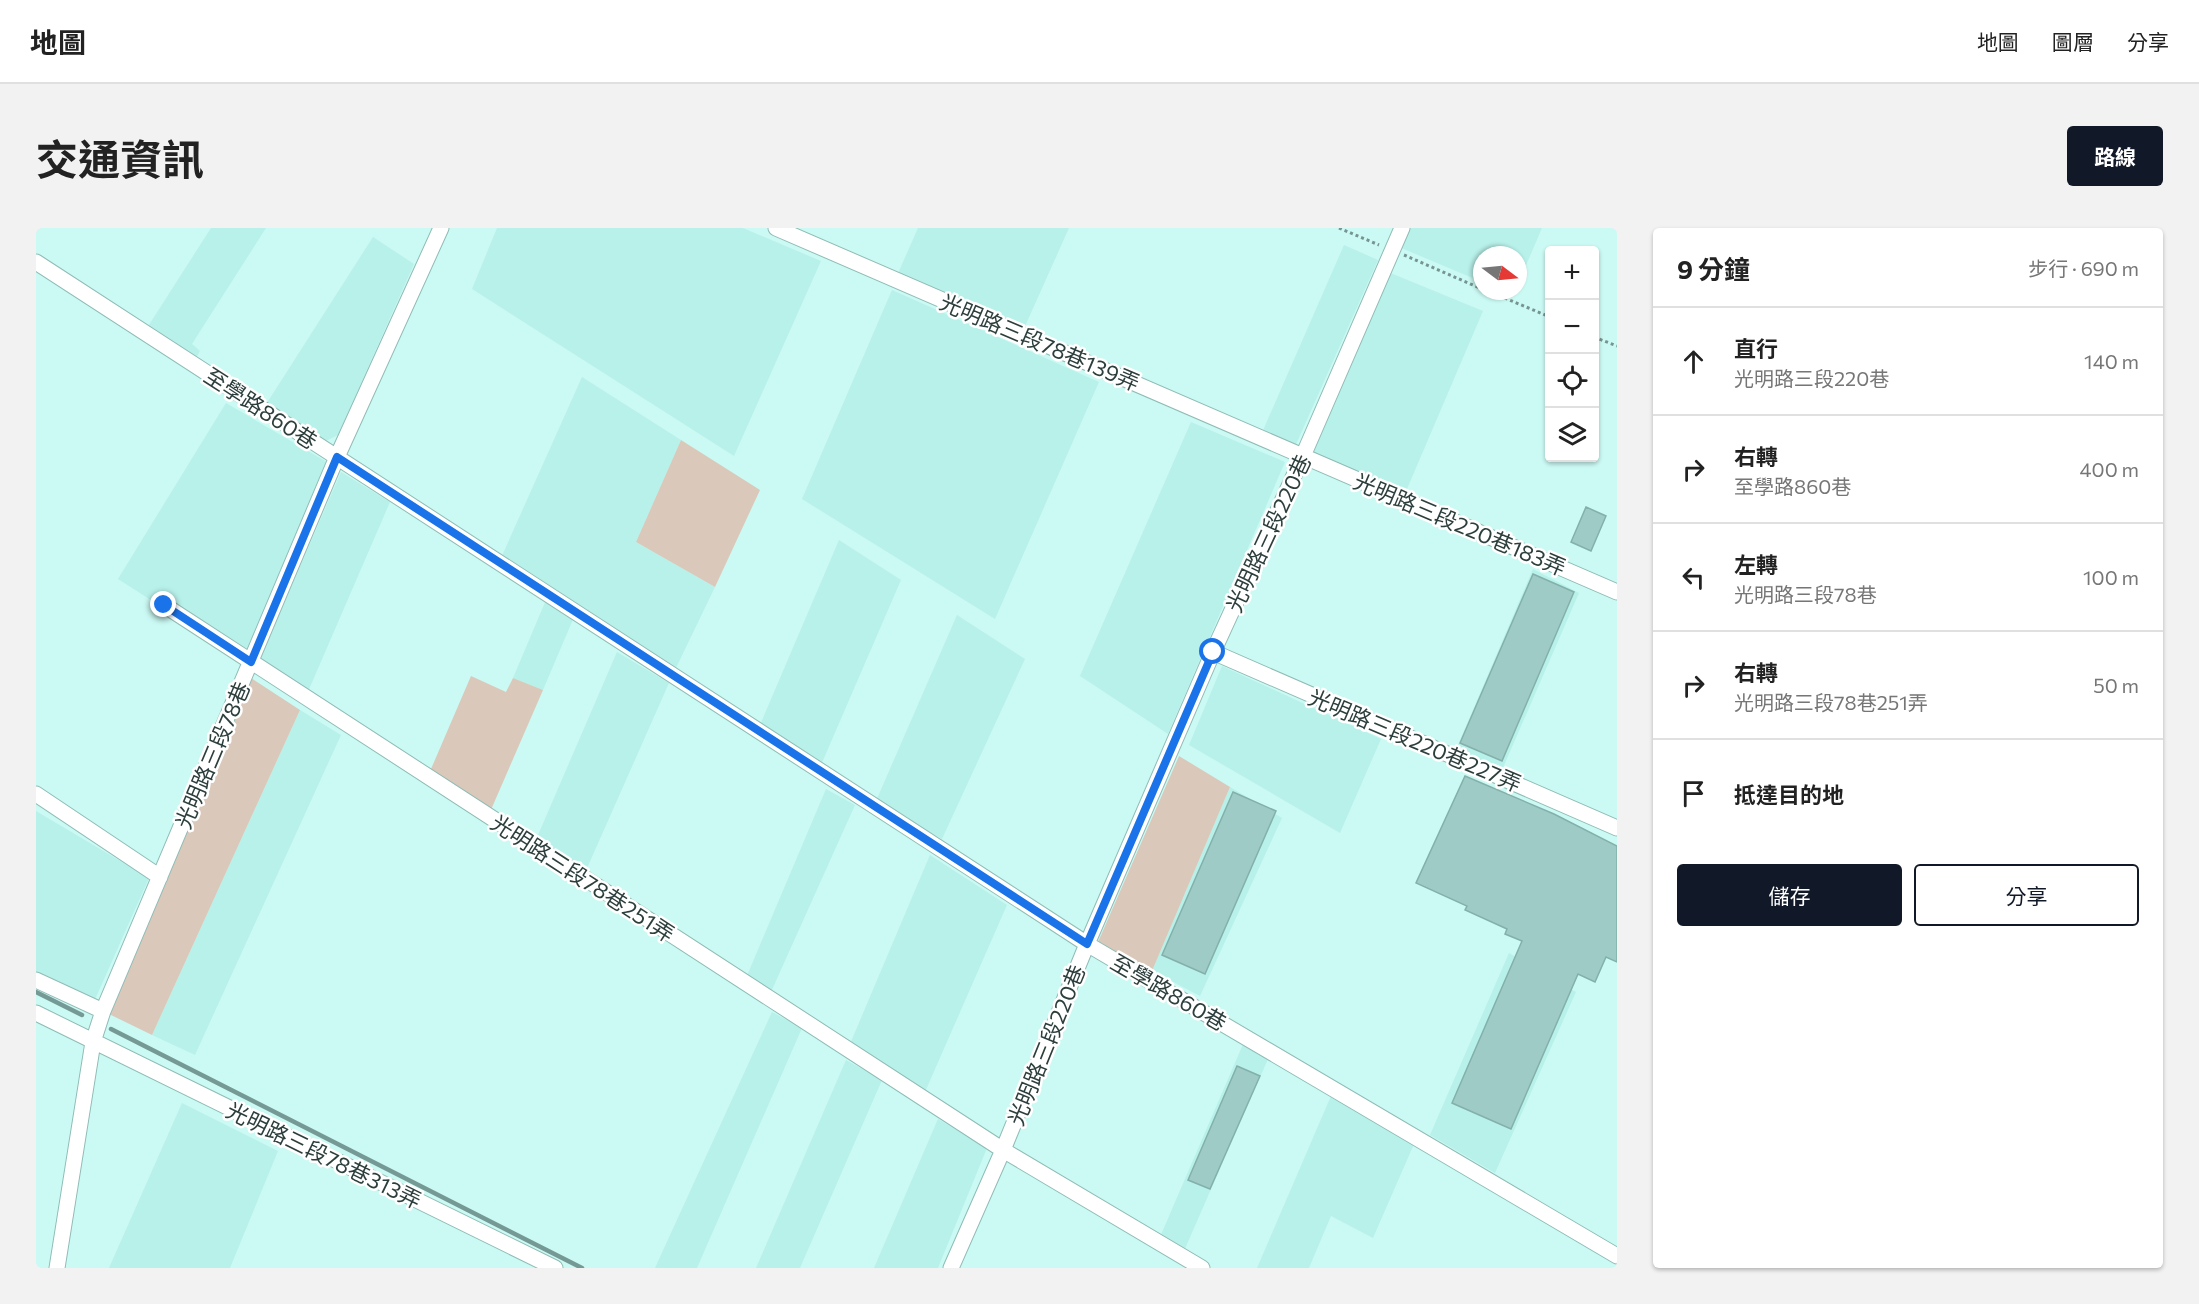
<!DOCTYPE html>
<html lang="zh-TW">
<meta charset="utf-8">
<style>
:root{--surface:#fff;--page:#f2f2f2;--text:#222;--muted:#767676;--line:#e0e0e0;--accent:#111827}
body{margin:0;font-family:Commissioner,"Noto Sans TC",sans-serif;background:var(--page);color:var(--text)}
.controls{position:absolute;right:18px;top:18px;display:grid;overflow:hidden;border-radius:6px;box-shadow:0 2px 4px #0004}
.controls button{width:54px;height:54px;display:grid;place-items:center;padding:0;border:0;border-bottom:2px solid var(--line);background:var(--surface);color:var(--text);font:30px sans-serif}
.compass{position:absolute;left:1437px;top:18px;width:54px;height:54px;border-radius:50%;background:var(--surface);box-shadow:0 2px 4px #0004;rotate:106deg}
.stop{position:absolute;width:18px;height:18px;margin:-14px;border:4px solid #1a73e8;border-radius:50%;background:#fff}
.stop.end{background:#1a73e8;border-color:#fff;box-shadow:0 2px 6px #0008}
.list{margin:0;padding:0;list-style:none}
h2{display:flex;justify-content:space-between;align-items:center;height:78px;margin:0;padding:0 24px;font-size:26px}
h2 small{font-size:20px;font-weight:400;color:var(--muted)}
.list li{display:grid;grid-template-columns:39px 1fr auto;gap:18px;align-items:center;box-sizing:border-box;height:108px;padding:0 24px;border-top:2px solid var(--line)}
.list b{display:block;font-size:22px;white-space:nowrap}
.list p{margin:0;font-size:20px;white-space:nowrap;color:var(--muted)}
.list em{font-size:20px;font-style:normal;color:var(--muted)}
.actions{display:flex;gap:12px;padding:18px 24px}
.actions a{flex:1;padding:14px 0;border:2px solid var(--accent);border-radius:6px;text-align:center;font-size:21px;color:var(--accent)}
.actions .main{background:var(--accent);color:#fff}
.icon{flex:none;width:33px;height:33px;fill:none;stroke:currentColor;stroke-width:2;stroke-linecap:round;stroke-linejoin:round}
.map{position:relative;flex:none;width:1581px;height:1040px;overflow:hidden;border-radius:6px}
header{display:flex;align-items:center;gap:36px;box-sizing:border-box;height:84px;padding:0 30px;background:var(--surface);border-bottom:2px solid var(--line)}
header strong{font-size:28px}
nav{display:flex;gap:33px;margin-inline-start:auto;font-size:21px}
.intro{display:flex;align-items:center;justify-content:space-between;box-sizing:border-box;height:144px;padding:0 36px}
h1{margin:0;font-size:42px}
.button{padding:15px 27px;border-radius:6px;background:var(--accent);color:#fff;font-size:21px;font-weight:700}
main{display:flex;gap:36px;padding:0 36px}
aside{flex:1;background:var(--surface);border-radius:6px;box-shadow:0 2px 4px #0004}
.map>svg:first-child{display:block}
</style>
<header>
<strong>地圖</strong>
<nav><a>地圖</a><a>圖層</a><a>分享</a></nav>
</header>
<div class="intro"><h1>交通資訊</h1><a class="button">路線</a></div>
<main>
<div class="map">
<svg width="1581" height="1040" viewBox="0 0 1581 1040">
<rect width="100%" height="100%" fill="#cbf9f3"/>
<path fill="#b8f1ea" d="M 175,0 L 230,0 L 156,116 L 164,123 L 159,132 L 111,100 Z
M 461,0 L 707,0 L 785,33 L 698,228 L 436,61 Z
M 882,0 L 1033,0 L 986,105 L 860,50 Z
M 1371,0 L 1506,0 L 1482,56 L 1482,27 L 1446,27 L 1446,54 L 1363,19 Z
M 337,9 L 378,36 L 302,207 L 286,215 L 229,178 Z
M 1308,17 L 1342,32 L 1258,221 L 1225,207 Z
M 1352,44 L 1447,83 L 1368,268 L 1275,229 Z
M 856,62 L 1063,154 L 959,391 L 766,271 Z
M 546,149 L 645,212 L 600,314 L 679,359 L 639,442 L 465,330 Z
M 190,175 L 296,237 L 210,433 L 82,351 Z
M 1155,194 L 1249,234 L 1132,506 L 1044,448 Z
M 305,244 L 354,274 L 271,466 L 221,438 Z
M 803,312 L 865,352 L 785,537 L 724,497 Z
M 1497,341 L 1543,365 L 1466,542 L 1419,524 Z
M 510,372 L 538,389 L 507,462 L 477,450 Z
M 921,387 L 989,431 L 906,611 L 840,573 Z
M 581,424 L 633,455 L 548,647 L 499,614 Z
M 1186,438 L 1345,511 L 1304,605 L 1153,517 Z
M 264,482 L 305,507 L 159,827 L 116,807 Z
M 1194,559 L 1246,590 L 1164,768 L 1116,743 Z
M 790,561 L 819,577 L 735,764 L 710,750 Z
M 0,583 L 113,650 L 57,776 L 0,748 Z
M 894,627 L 971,677 L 889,864 L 814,816 Z
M 1473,725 L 1540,764 L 1459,945 L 1394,907 Z
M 736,784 L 766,800 L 661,1040 L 619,1040 Z
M 1208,814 L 1232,831 L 1148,1023 L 1124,1009 Z
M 810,832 L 846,852 L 764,1040 L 720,1040 Z
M 1295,868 L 1378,916 L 1337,1010 L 1295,988 L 1273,1040 L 1221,1040 Z
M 146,875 L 242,923 L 194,1040 L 73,1040 Z
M 902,891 L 951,920 L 902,1040 L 838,1040 Z"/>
<path fill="#dac8ba" d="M 645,212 L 724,262 L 679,359 L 600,314 Z
M 435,448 L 470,464 L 477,450 L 507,462 L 454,584 L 392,548 Z
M 215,450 L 264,482 L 116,807 L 73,786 Z
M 1143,528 L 1194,559 L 1116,743 L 1062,714 Z"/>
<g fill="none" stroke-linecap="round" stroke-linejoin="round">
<path stroke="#759995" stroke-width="4.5" d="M 0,764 L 46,787
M 75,801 L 546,1040"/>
</g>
<path fill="#9ecbc6" stroke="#83b0aa" stroke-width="1.5" d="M 1550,279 L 1570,288 L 1555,323 L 1535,314 Z
M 1497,346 L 1538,364 L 1466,533 L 1424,515 Z
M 1429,548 L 1518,586 L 1581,618 L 1581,734 L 1570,729 L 1559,754 L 1542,746 L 1475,901 L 1416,875 L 1486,713 L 1469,706 L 1471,701 L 1429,682 L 1431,678 L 1380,655 Z
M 1197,564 L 1240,583 L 1169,746 L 1126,727 Z
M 1201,838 L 1224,848 L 1174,961 L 1152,952 Z"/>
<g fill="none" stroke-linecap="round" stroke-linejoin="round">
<g stroke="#8fbcb6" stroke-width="17">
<path id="minor" d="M 740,0 L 1581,364
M 0,34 L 1051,716 L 1581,1028
M 128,377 L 967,922 L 1166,1040
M 1177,424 L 1581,600
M 0,566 L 124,649
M 0,752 L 67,783
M 0,785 L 519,1040
M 21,1040 L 57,814 L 67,783 L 301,229 L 405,0
M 915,1040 L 967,922 L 1051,716 L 1177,424 L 1267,228 L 1366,0"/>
</g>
<path stroke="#769592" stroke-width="3" stroke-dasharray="3 3" stroke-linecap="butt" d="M 1303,0 L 1343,17
M 1368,27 L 1446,61
M 1452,63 L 1514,89
M 1558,109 L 1581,118"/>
<use href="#minor" stroke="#fff" stroke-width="15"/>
</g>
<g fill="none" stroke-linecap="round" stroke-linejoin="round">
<path stroke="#1a73e8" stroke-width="8" d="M 128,377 L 215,434 L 301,229 L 1051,716 L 1177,424"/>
</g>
<g text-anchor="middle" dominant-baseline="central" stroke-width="5" stroke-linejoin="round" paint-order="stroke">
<g font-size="22" fill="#2d3f3d" stroke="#fff">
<text transform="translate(1004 114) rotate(23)">光明路三段78巷139弄</text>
<text transform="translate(225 180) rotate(33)">至學路860巷</text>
<text transform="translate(1424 296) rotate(23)">光明路三段220巷183弄</text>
<text transform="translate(1232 305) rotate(-65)">光明路三段220巷</text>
<text transform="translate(1379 512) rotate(23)">光明路三段220巷227弄</text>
<text transform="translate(176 527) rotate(-67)">光明路三段78巷</text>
<text transform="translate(547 650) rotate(33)">光明路三段78巷251弄</text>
<text transform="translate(1133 764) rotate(30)">至學路860巷</text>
<text transform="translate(1010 817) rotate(-68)">光明路三段220巷</text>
<text transform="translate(288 927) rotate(26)">光明路三段78巷313弄</text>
</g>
</g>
</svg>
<div class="controls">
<button>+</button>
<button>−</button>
<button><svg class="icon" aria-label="locate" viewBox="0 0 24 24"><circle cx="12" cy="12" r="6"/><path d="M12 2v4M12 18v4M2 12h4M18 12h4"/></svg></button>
<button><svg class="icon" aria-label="layers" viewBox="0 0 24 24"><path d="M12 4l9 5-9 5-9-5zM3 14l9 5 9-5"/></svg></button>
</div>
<svg class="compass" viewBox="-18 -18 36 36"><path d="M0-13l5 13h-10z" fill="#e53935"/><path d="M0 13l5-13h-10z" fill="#767676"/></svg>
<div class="stop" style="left:1177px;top:424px"></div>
<div class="stop end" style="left:128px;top:377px"></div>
</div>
<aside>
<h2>9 分鐘<small>步行 · 690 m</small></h2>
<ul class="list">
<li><svg class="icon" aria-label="ahead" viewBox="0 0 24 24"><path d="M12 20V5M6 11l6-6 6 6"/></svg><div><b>直行</b><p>光明路三段220巷</p></div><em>140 m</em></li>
<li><svg class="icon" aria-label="right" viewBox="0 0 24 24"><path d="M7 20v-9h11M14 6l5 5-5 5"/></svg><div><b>右轉</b><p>至學路860巷</p></div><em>400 m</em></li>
<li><svg class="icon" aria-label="left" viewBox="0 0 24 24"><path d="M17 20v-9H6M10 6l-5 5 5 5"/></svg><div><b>左轉</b><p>光明路三段78巷</p></div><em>100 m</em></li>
<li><svg class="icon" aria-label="right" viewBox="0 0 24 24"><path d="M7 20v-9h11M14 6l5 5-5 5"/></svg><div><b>右轉</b><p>光明路三段78巷251弄</p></div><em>50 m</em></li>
<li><svg class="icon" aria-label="arrive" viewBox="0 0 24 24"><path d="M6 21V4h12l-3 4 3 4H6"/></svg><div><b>抵達目的地</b></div></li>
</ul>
<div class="actions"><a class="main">儲存</a><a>分享</a></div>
</aside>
</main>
